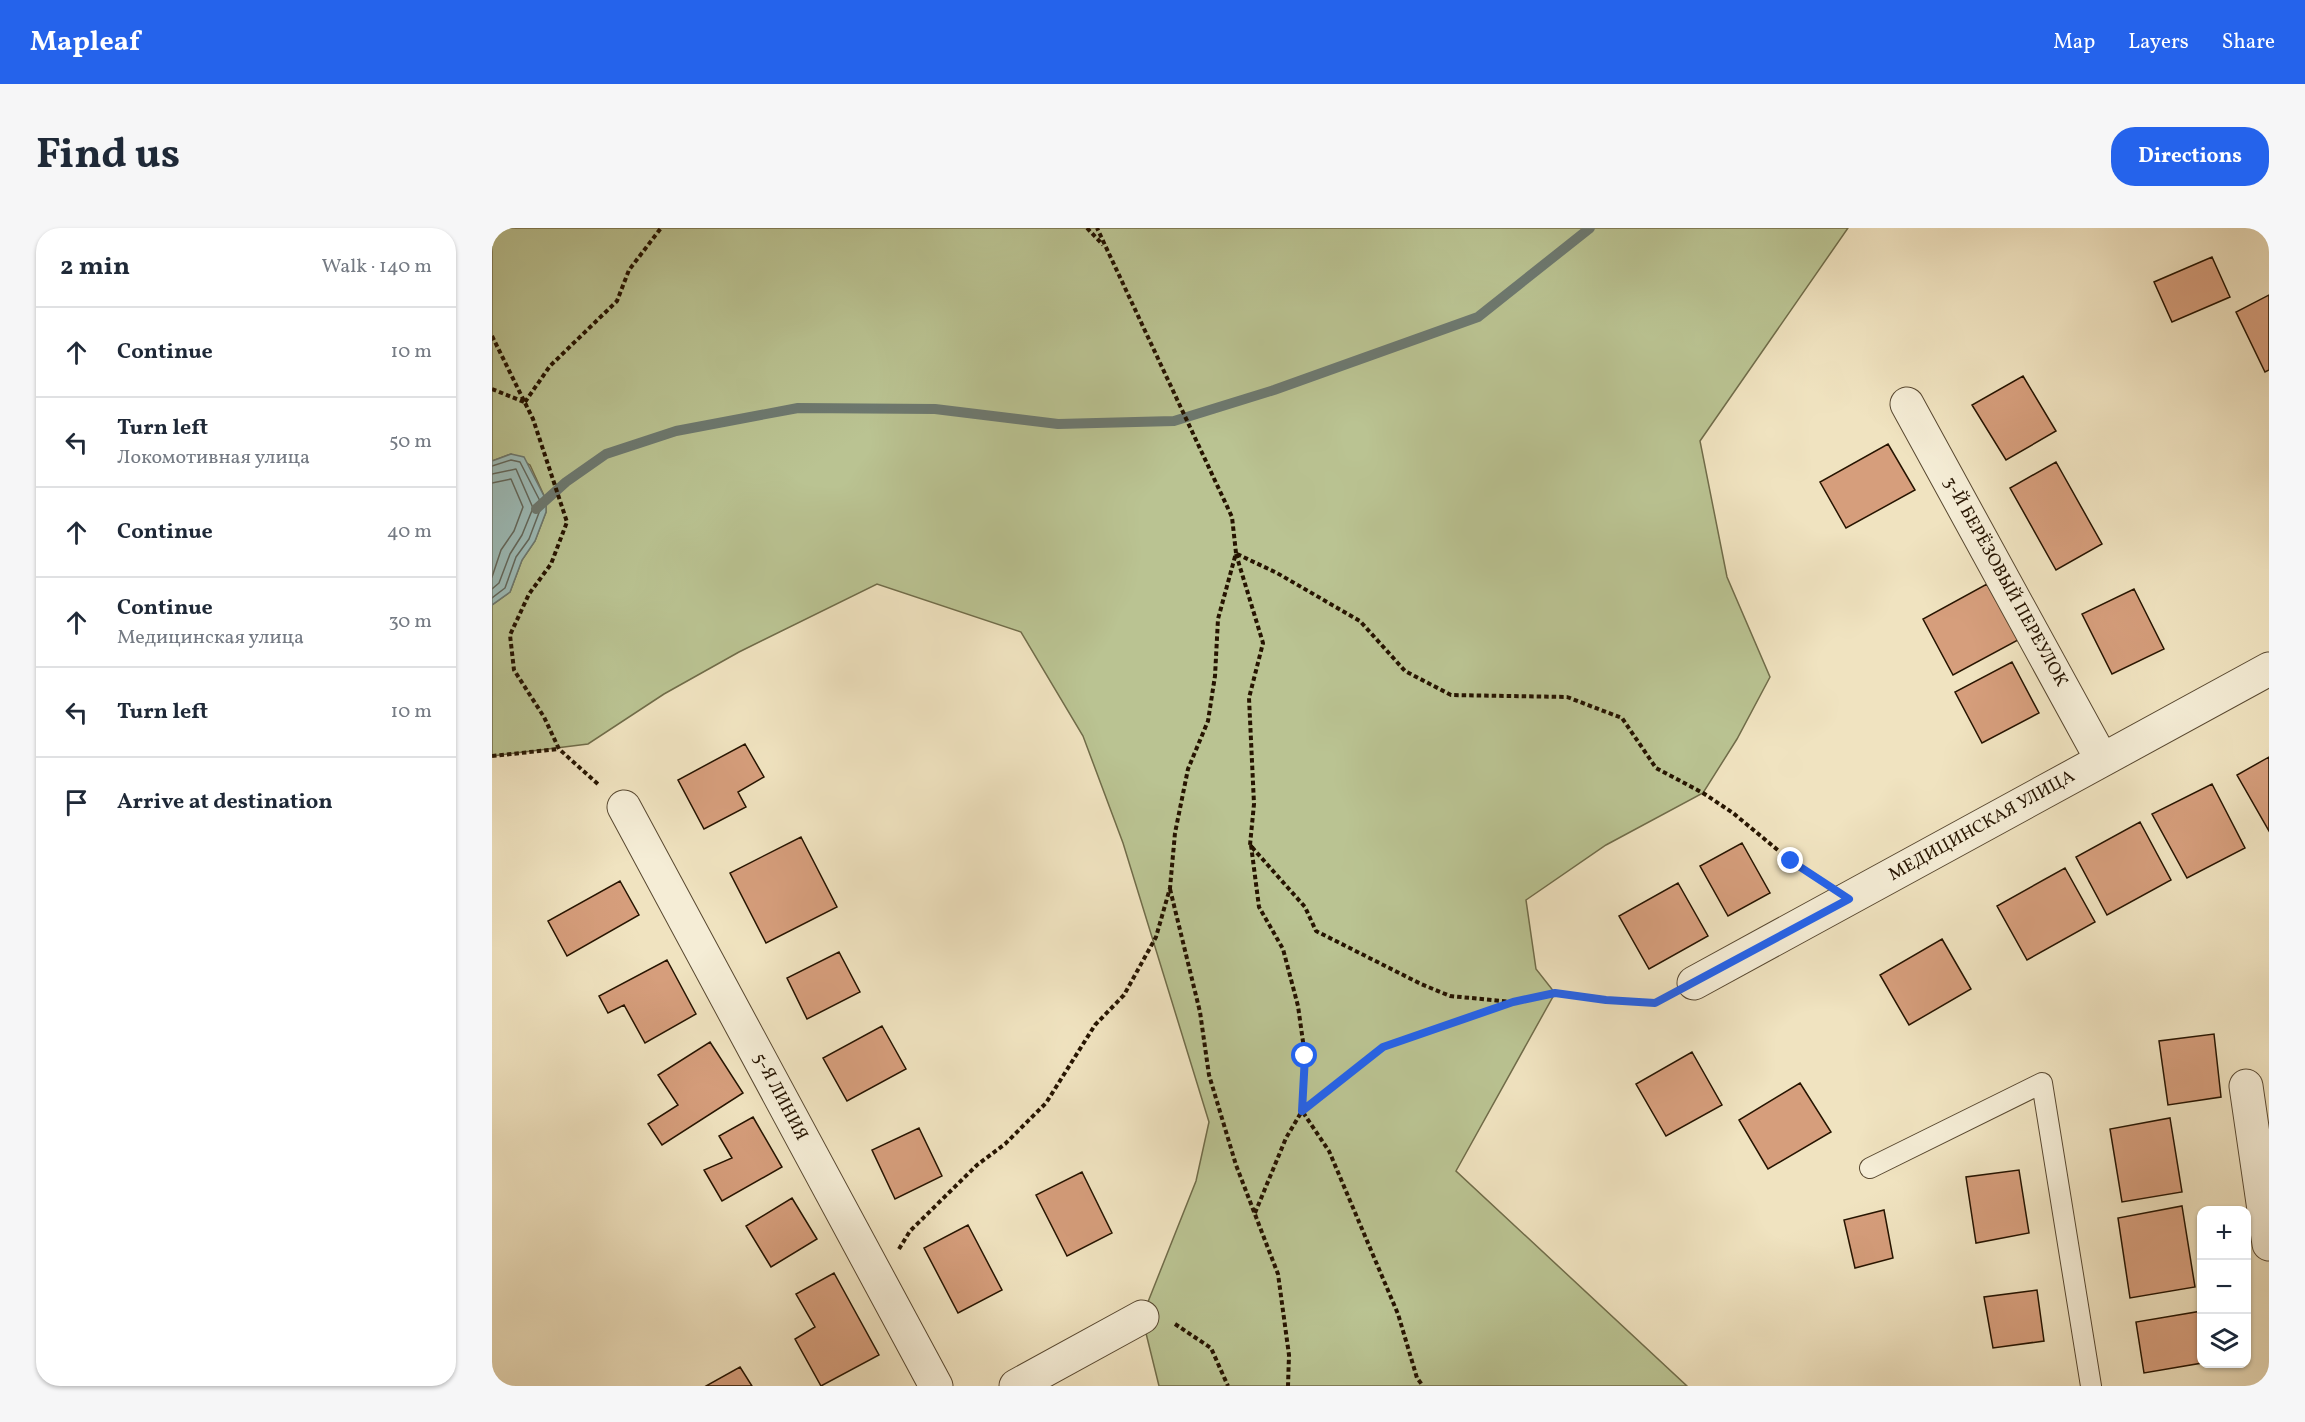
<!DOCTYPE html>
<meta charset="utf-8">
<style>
:root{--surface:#fff;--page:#f6f6f7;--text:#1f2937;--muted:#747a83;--line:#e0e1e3;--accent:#2563eb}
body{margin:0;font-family:Vollkorn,serif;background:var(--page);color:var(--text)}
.controls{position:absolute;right:18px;bottom:18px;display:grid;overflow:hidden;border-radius:12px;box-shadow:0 2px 4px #0004}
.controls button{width:54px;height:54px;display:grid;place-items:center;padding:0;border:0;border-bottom:2px solid var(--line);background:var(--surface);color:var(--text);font:30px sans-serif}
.stop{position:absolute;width:18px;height:18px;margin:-14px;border:4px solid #2563eb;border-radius:50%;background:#fff}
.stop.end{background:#2563eb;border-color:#fff;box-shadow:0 2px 6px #0008}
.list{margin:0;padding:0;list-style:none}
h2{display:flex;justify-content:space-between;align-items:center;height:78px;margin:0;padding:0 24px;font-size:26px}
h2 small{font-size:20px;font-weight:400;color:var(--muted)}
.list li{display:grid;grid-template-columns:39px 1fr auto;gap:18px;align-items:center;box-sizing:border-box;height:90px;padding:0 24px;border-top:2px solid var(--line)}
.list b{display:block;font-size:22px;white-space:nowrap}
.list p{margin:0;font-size:20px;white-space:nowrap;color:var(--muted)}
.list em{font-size:20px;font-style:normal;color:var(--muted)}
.icon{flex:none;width:33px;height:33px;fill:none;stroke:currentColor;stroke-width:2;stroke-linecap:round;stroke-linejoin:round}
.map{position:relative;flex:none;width:1777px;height:1158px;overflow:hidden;border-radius:24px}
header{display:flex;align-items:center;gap:36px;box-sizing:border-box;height:84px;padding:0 30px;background:var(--accent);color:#fff}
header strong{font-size:28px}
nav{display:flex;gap:33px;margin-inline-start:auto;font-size:21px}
.intro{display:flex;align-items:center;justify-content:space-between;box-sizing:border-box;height:144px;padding:0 36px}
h1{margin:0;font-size:42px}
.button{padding:15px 27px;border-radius:24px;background:var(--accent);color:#fff;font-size:21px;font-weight:700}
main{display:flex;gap:36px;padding:0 36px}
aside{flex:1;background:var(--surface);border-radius:24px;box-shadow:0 2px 4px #0004}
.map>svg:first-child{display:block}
</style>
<header>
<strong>Mapleaf</strong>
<nav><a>Map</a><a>Layers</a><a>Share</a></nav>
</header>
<div class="intro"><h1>Find us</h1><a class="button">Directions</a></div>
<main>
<aside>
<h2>2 min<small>Walk · 140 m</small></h2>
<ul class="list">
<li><svg class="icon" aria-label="ahead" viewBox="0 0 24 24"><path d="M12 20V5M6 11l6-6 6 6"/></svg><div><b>Continue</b></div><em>10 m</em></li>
<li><svg class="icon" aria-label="left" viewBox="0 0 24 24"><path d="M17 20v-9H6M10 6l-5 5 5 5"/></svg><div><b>Turn left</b><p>Локомотивная улица</p></div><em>50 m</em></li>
<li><svg class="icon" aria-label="ahead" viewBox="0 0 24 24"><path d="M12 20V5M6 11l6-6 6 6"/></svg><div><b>Continue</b></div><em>40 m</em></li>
<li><svg class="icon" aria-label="ahead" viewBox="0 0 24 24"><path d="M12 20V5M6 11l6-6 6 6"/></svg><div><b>Continue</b><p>Медицинская улица</p></div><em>30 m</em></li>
<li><svg class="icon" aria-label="left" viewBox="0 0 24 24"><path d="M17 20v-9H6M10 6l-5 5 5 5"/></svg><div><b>Turn left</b></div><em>10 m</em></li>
<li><svg class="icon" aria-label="arrive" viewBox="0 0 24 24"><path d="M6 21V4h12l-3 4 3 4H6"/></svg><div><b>Arrive at destination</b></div></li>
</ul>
</aside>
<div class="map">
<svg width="1777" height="1158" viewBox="0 0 1777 1158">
<rect width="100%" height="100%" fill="#f0e3c0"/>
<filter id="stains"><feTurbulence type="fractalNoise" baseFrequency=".00333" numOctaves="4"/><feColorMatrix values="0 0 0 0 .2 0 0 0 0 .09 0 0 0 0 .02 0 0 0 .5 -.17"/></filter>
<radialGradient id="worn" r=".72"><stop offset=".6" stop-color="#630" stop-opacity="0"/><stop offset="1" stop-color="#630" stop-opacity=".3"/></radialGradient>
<path fill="#bac392" stroke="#706c49" stroke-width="1.5" d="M 0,0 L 1356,0 L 1208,213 L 1235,349 L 1278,449 L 1245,511 L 1211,565 L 1114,617 L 1034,672 L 1044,741 L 1063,765 L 964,943 L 1195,1158 L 667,1158 L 650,1089 L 704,953 L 717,894 L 631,615 L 591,508 L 529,404 L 385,356 L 247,424 L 172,466 L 96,516 L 0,528 L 0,377 L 18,364 L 30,332 L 43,313 L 54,284 L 54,272 L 38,237 L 19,226 L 0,233 Z"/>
<path fill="#9dbdba" stroke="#6d7970" stroke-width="1.5" d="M 19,226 L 32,229 L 54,272 L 54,284 L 43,313 L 30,332 L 18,364 L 0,377 L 0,233 Z"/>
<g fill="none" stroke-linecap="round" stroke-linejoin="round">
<path stroke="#62685d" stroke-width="1.5" d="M 0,238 L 19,232 L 28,234 L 48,273 L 48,282 L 37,311 L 24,329 L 13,360 L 0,370
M 0,246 L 24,241 L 41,280 L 30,307 L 18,326 L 7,355 L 0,361
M 0,255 L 19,251 L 31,279 L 22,303 L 9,322 L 0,349"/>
<path stroke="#6d7970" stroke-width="10" d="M 44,281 L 74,254 L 114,226 L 184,203 L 306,180 L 443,181 L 566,196 L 682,193 L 782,162 L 986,89 L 1098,0"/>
</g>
<path fill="#d69e7c" stroke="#261400" stroke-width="1.5" d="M 1720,29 L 1738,69 L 1680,94 L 1662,54 Z
M 1777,67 L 1777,142 L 1773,144 L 1744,84 Z
M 1531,148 L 1564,203 L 1514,232 L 1480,177 Z
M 1396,216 L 1423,262 L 1354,300 L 1328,254 Z
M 1564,234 L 1610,316 L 1564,342 L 1518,260 Z
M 1495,356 L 1526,412 L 1461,447 L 1431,391 Z
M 1642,361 L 1672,421 L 1620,446 L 1590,386 Z
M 1520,434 L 1547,485 L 1490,515 L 1463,464 Z
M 253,516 L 272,549 L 246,564 L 254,579 L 212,601 L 186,552 Z
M 1777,529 L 1777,603 L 1745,547 Z
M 1720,556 L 1753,620 L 1695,650 L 1660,586 Z
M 1648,594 L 1679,652 L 1615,687 L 1584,629 Z
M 309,609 L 345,679 L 274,715 L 238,645 Z
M 1250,615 L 1278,665 L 1236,688 L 1208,638 Z
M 1573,640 L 1603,694 L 1535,732 L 1505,678 Z
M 128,653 L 147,687 L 75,728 L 56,693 Z
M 1186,655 L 1216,708 L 1157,741 L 1127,688 Z
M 1450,711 L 1479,761 L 1417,797 L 1388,747 Z
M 347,724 L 368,764 L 315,791 L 295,750 Z
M 175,732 L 204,786 L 153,815 L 132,777 L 116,785 L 107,768 Z
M 390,798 L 414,841 L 355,873 L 331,830 Z
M 1722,806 L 1729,869 L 1676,877 L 1667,813 Z
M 218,814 L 251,865 L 170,917 L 156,896 L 186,877 L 166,847 Z
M 1200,824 L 1230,877 L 1174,908 L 1144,856 Z
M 1308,855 L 1339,904 L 1276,941 L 1247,892 Z
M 261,889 L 290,939 L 230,973 L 212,942 L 240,930 L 227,908 Z
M 1678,890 L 1690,964 L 1630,974 L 1618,901 Z
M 427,900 L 450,948 L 403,971 L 380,922 Z
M 1527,942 L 1537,1005 L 1484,1015 L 1474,949 Z
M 590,944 L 620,1005 L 575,1028 L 544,967 Z
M 300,970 L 325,1011 L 279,1039 L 254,998 Z
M 1690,978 L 1703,1059 L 1638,1070 L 1626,990 Z
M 1392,982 L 1401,1030 L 1363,1040 L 1352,992 Z
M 476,997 L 510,1062 L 466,1085 L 432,1020 Z
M 342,1045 L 387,1127 L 329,1158 L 303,1111 L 323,1099 L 304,1066 Z
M 1545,1062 L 1552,1113 L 1501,1120 L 1492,1069 Z
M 1710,1083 L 1710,1135 L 1652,1145 L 1644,1094 Z
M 248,1139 L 260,1158 L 214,1158 Z"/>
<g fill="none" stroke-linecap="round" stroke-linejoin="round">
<g stroke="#584830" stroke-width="22">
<path id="lane" d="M 1378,940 L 1550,855 L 1599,1158"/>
</g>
<g stroke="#584830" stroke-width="35">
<path id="street" d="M 1415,176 L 1610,532
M 132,579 L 444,1158
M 1202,755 L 1777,441
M 1754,858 L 1777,1016
M 524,1158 L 650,1089"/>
</g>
<path stroke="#261400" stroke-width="4" stroke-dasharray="4.5 3" stroke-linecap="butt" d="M 595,0 L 611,17
M 0,108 L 41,191 L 75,294 L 59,336 L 37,366 L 18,407 L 22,442 L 52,489 L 67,521 L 107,557
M 0,161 L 32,174
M 33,174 L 58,138 L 125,73 L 137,42 L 169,0
M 744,326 L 771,415 L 757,470 L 762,576 L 758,617 L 813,679 L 824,703 L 929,756 L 958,768 L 1021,774 L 1063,765 L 1114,772 L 1163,775 L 1172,770
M 745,326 L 785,345 L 868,393 L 913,443 L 959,467 L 1075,469 L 1130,490 L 1164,540 L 1211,565 L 1241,585 L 1299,633 L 1325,651
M 0,528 L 67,521
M 759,617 L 767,679 L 791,721 L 806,778 L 813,828 L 810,883 L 837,923 L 906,1086 L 925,1150 L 931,1158
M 678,661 L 708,784 L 717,847 L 744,937 L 786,1046 L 797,1127 L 796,1158
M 763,985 L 794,910 L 810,883 L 891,819 L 1020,774
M 407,1021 L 418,1003 L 485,937 L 513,916 L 554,875 L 603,797 L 632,767 L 664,709 L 678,660 L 683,605 L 696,541 L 716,493 L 723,448 L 726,391 L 744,325 L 740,289 L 605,0
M 683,1096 L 719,1120 L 736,1158"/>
<use href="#lane" stroke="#f5edd6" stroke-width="20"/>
<use href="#street" stroke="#f5edd6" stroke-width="33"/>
</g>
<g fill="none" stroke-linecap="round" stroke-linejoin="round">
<path stroke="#2563eb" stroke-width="8" d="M 813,828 L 810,883 L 891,819 L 1021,774 L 1063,765 L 1114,772 L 1163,775 L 1357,671 L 1299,633"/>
</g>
<g text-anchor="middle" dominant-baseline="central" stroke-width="4.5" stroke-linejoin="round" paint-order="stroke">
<g font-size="18" fill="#261400" stroke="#f5edd6">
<text transform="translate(1513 354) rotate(61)">3-Й БЕРЁЗОВЫЙ ПЕРЕУЛОК</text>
<text transform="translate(1490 598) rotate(-29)">МЕДИЦИНСКАЯ УЛИЦА</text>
<text transform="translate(288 869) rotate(62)">5-Я ЛИНИЯ</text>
</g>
</g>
<rect width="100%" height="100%" filter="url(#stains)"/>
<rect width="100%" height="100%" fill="url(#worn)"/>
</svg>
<div class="controls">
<button>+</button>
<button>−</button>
<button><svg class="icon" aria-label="layers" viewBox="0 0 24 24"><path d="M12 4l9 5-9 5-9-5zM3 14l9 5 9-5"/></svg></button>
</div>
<div class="stop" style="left:813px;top:828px"></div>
<div class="stop end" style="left:1299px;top:633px"></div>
</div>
</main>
